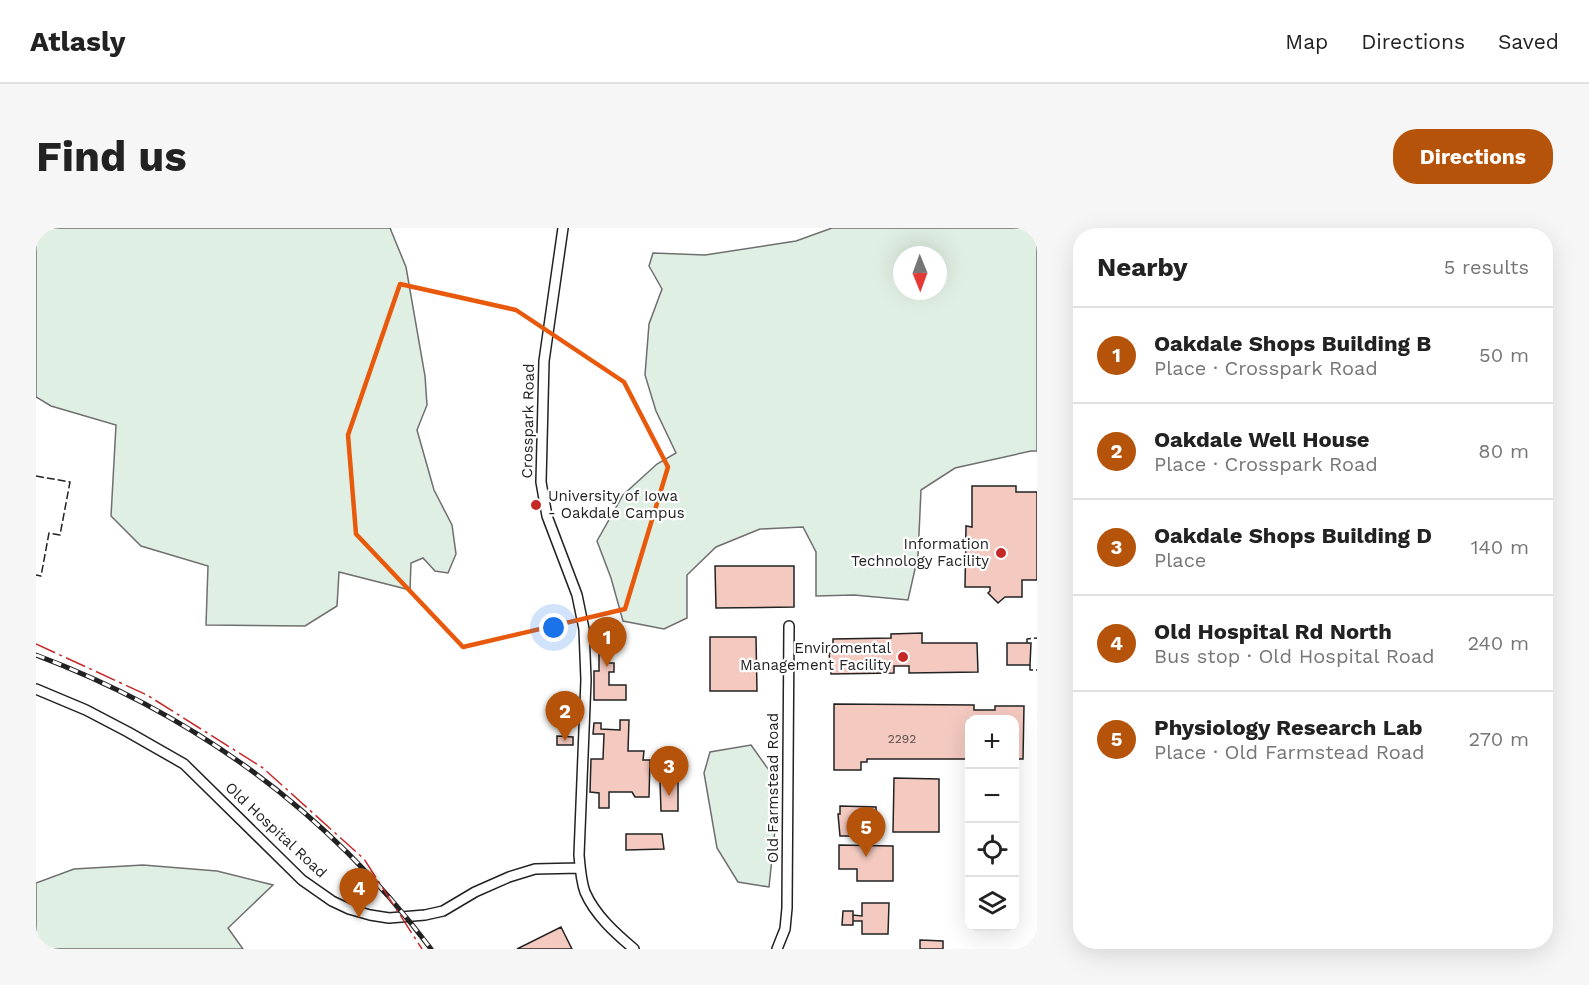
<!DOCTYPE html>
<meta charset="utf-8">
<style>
:root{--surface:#fff;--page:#f6f6f6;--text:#222;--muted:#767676;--line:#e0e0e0;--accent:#b45309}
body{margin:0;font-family:"Work Sans",sans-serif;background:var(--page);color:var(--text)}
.controls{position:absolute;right:18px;bottom:18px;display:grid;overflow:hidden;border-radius:12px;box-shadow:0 6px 24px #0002}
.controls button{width:54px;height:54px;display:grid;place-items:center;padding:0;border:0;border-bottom:2px solid var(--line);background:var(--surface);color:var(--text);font:30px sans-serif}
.compass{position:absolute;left:857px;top:18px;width:54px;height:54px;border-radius:50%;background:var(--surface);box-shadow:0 6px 24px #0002;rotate:179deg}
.you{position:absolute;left:518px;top:400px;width:21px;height:21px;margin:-15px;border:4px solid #fff;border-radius:50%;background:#1a73e8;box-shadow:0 0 0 9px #1a73e833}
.badge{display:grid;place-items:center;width:39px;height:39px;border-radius:50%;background:var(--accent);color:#fff;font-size:20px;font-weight:700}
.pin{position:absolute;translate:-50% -50px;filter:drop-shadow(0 2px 3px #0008)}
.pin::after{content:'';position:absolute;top:32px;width:21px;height:18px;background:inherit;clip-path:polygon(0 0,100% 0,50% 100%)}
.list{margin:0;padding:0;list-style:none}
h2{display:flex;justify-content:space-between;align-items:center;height:78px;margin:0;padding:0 24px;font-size:26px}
h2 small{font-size:20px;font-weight:400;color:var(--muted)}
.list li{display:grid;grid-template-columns:39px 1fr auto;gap:18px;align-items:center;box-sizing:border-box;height:96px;padding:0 24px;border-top:2px solid var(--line)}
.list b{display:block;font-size:22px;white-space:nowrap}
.list p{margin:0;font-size:20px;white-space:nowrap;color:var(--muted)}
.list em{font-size:20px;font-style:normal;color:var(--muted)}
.icon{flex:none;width:33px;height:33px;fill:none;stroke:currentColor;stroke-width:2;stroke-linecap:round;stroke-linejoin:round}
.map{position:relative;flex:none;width:1001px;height:721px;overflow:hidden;border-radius:24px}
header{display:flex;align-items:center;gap:36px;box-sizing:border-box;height:84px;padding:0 30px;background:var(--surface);border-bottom:2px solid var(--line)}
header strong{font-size:28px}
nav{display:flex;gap:33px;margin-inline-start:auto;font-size:21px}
.intro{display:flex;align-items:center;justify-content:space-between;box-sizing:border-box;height:144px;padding:0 36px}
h1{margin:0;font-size:42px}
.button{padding:15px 27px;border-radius:24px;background:var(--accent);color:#fff;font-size:21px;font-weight:700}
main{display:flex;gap:36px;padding:0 36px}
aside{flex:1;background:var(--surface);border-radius:24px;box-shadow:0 6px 24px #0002}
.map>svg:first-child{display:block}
</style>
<header>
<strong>Atlasly</strong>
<nav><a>Map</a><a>Directions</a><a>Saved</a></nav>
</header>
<div class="intro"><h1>Find us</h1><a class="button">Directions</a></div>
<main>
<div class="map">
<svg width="1001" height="721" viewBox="0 0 1001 721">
<rect width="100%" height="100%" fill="#fff"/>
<path fill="#e0efe3" stroke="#6f6f6f" stroke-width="1.5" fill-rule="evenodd" d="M 0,0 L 354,0 L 370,39 L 389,148 L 391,177 L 381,202 L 398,262 L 416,297 L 420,326 L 412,345 L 399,343 L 387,330 L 375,335 L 374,362 L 303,344 L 301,378 L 269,398 L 170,397 L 172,338 L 105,318 L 75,288 L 80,197 L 15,178 L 0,169 Z
M 796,0 L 1001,0 L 1001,223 L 995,223 L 919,240 L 885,262 L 882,328 L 872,372 L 818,367 L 780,368 L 780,324 L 767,299 L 724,301 L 680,319 L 651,347 L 651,390 L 628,401 L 587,393 L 575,350 L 561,313 L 587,267 L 621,236 L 640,225 L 620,183 L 609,147 L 613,96 L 626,61 L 613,38 L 617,25 L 669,27 L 760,13 ZM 866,27 L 902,27 L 902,63 L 866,63 Z
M 715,517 L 735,545 L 739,602 L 733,659 L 702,654 L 681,620 L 668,545 L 674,524 Z
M 107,637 L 181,643 L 237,657 L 192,700 L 207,721 L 0,721 L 0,655 L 38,641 Z"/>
<path fill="#f3c9c0" stroke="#222" stroke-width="1.5" d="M 936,258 L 980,258 L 980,264 L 1001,264 L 1001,352 L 986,352 L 986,369 L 969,369 L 962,375 L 952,365 L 954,363 L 954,359 L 929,359 L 930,298 L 936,299 Z
M 679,338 L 758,338 L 758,379 L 680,380 Z
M 563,405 L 573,405 L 573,435 L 578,435 L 578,444 L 573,444 L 573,457 L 590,457 L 590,472 L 558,472 L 558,443 L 563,443 Z
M 886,405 L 886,415 L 941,415 L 942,444 L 873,445 L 873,438 L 858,438 L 858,445 L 795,446 L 793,425 L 797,425 L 797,411 L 855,410 L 855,406 Z
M 674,409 L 720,409 L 721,463 L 674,463 Z
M 971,415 L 995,415 L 994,437 L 971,437 Z
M 798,476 L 938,477 L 938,482 L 959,482 L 959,478 L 988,478 L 987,531 L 978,531 L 978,491 L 933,491 L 933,531 L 831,531 L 831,534 L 825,534 L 825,542 L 798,542 Z
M 584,492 L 593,492 L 592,523 L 608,523 L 607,532 L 614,532 L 613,569 L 599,569 L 596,564 L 573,564 L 573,580 L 563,580 L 563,565 L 554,564 L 555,531 L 567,531 L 568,506 L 557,506 L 558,495 L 565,495 L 565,501 L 584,502 Z
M 521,508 L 537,509 L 537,517 L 521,517 Z
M 858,550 L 903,551 L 903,604 L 857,604 Z
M 624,553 L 642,553 L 642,583 L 625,583 Z
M 804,578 L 840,579 L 840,586 L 842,586 L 842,601 L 840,601 L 840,608 L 804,608 L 802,586 L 804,586 Z
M 590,606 L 626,606 L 628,621 L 590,622 Z
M 803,617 L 857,618 L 857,653 L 821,653 L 821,641 L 803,641 Z
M 826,675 L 853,675 L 852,706 L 826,706 L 826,693 L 817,693 L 817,687 L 826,688 Z
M 807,683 L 817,683 L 817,697 L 806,697 Z
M 525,699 L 536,721 L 481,721 Z
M 884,712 L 907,713 L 907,721 L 884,721 Z"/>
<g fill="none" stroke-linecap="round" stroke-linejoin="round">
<g stroke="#222" stroke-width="12">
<path id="minor" d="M 527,0 L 508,133 L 505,254 L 511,288 L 541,367 L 548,401 L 550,452 L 543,627 C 544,639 545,653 549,664 C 559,687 579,705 598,721
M 0,461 L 50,482 L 92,504 L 148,536 L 266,652 L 296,673 L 313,681 L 334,687 L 353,690 L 389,687 L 407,683 L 439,664 L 473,649 L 499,641 L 544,640
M 741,721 L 749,701 L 751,680 L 753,398"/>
</g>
<use href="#minor" stroke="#fff" stroke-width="9"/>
<g stroke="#222" stroke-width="5">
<path id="rail" d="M 0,427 C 160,487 293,585 395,721"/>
</g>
<use href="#rail" stroke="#fff" stroke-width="3" stroke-dasharray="9" stroke-linecap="butt"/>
<path stroke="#222" stroke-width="1.5" stroke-dasharray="8 3" stroke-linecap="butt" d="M 0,248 L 34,254 L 24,307 L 13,305 L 5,348 L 0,347
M 991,415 L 991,411 L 1001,410
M 994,437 L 994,442 L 1001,442"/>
<path stroke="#c62828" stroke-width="1.5" stroke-dasharray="21 4.5 3 4.5" stroke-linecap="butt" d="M 0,416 L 111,467 L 227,540 L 328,631 L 386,721"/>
</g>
<path fill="none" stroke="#e8590c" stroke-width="4.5" stroke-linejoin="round" d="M 364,56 L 480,82 L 588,154 L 632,239 L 589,381 L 427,419 L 320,306 L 312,207 Z"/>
<g fill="#c62828" stroke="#fff" stroke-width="2">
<circle cx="500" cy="277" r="6"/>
<circle cx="965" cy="325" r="6"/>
<circle cx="867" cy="429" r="6"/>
</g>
<g text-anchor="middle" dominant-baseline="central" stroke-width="4.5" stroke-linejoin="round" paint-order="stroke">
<g font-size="12" fill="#564c4a">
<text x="866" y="511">2292</text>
</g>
<g font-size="15" fill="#222" stroke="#fff">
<text transform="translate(492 193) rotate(-89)">Crosspark Road</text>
<text transform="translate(737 560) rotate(-90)">Old Farmstead Road</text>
<text transform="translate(240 602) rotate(43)">Old Hospital Road</text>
</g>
<g font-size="15" fill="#222" stroke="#fff" text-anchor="end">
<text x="512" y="268" text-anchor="start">University of Iowa<tspan x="512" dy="17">- Oakdale Campus</tspan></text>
<text x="953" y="316">Information<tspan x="953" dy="17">Technology Facility</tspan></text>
<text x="855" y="420">Enviromental<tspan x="855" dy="17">Management Facility</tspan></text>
</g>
</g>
</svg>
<div class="controls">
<button>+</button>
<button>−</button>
<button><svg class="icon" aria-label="locate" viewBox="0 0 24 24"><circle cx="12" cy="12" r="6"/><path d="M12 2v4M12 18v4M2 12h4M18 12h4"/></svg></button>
<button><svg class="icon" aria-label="layers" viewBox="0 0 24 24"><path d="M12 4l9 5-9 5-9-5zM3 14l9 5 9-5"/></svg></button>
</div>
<svg class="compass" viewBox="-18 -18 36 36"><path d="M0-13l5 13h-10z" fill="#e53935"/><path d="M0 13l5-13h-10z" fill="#767676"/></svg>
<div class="you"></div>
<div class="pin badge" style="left:571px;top:439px">1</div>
<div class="pin badge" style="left:529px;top:513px">2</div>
<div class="pin badge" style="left:633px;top:568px">3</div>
<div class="pin badge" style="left:323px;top:690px">4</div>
<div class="pin badge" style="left:830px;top:629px">5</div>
</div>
<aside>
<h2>Nearby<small>5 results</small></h2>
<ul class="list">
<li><span class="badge">1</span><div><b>Oakdale Shops Building B</b><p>Place · Crosspark Road</p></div><em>50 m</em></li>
<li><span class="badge">2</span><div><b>Oakdale Well House</b><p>Place · Crosspark Road</p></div><em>80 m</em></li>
<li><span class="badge">3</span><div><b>Oakdale Shops Building D</b><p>Place</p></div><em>140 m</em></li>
<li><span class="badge">4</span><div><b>Old Hospital Rd North</b><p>Bus stop · Old Hospital Road</p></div><em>240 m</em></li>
<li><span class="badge">5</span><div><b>Physiology Research Lab</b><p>Place · Old Farmstead Road</p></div><em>270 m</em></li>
</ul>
</aside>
</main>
